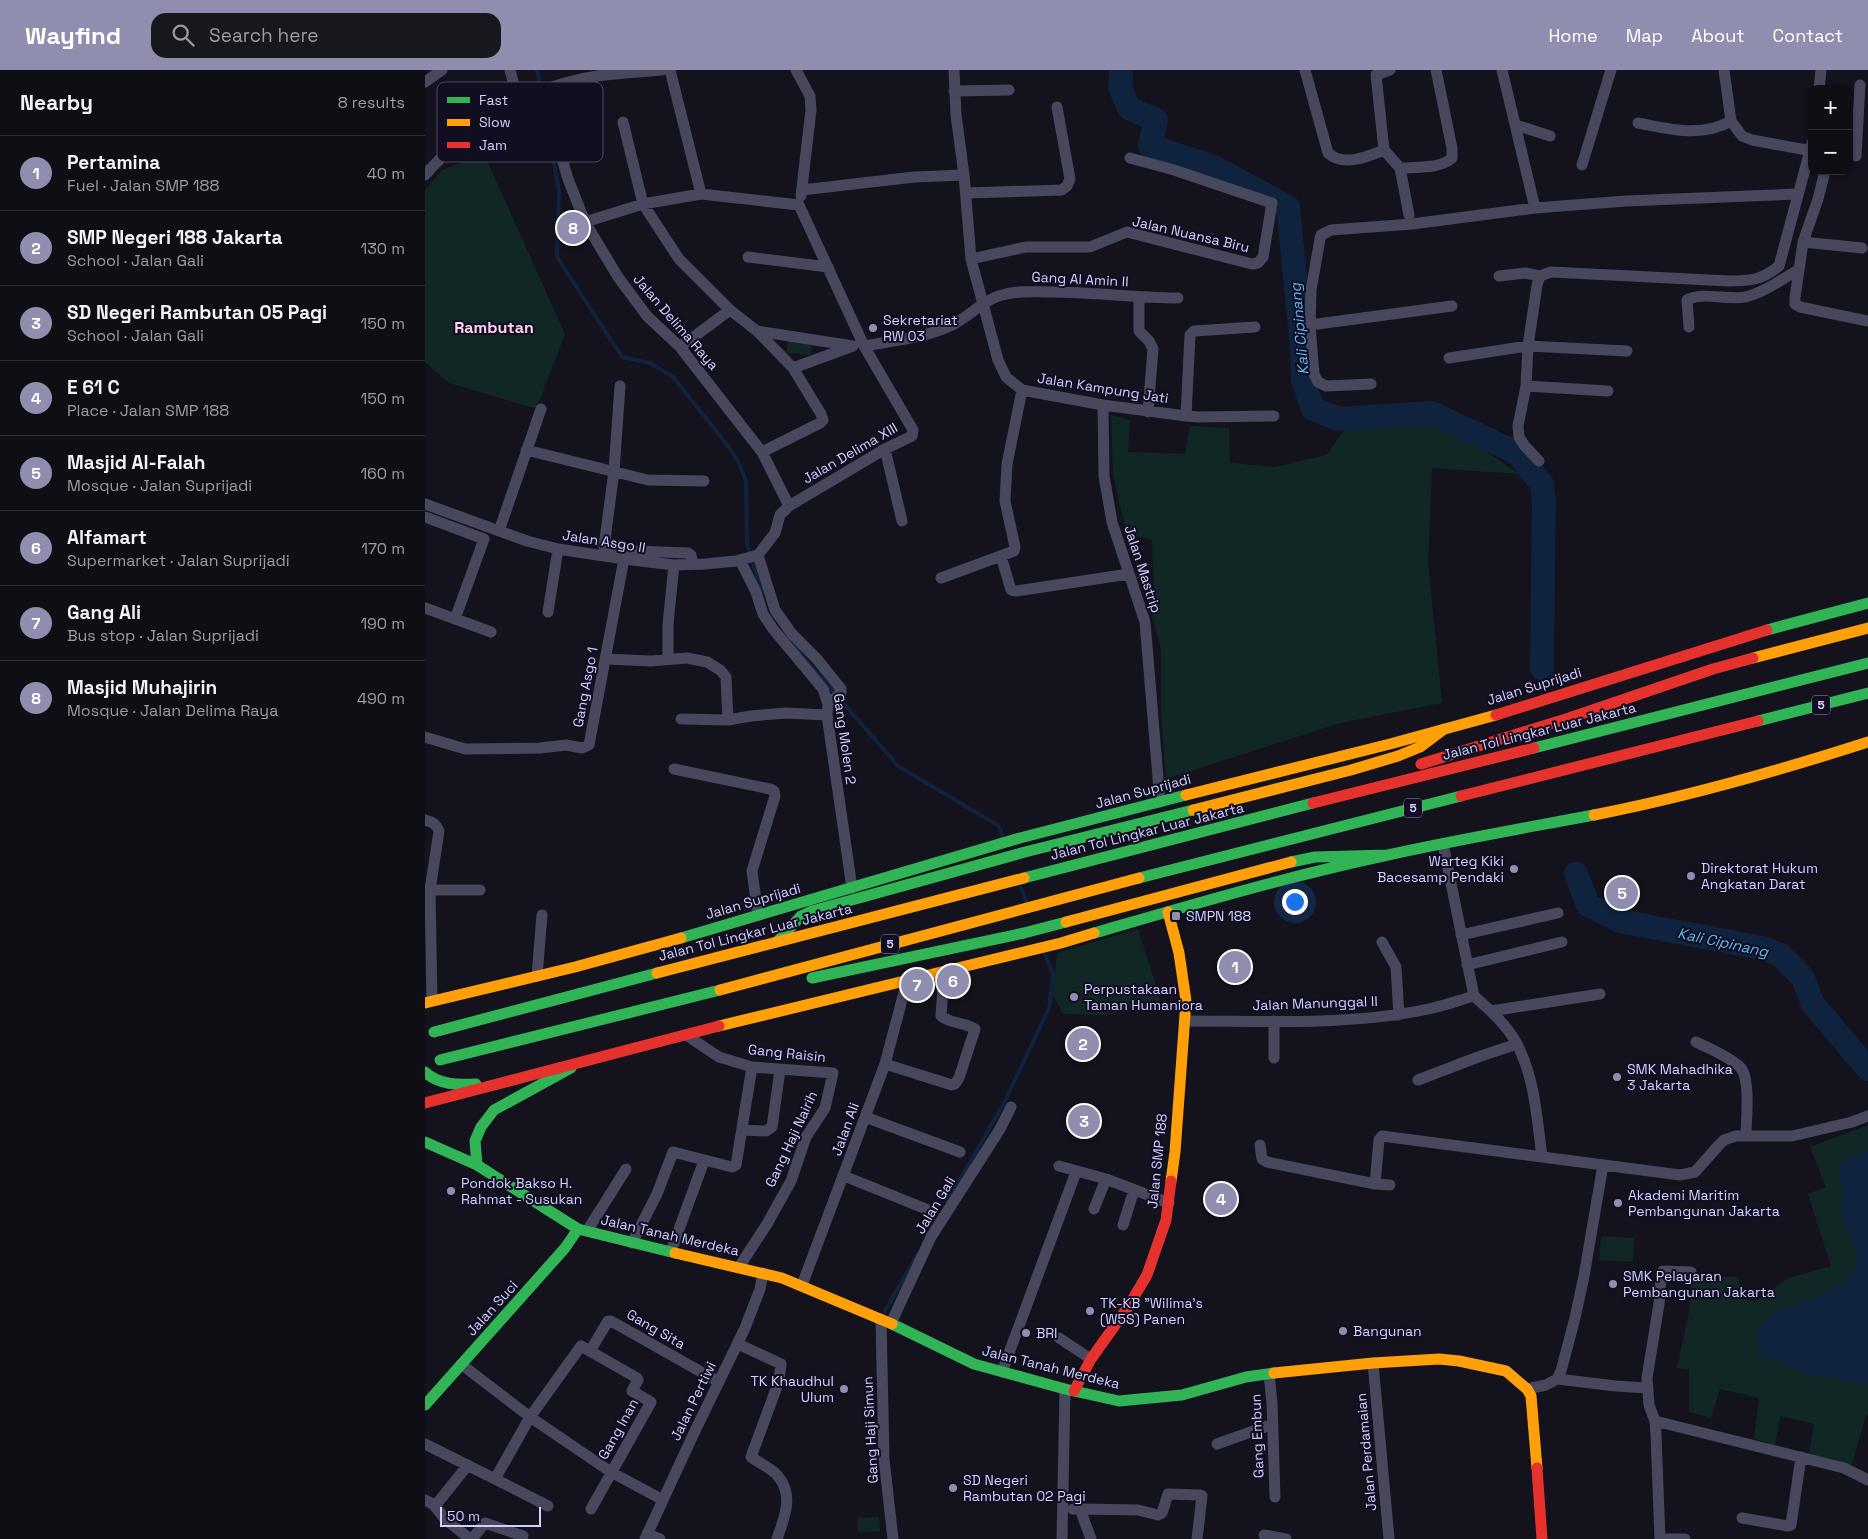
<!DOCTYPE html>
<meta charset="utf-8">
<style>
:root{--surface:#0f0e15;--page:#18171e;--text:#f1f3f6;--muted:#9b9ca0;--line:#2f2e34;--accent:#908eae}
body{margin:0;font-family:"Space Grotesk",sans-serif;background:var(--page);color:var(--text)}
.controls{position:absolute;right:15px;top:15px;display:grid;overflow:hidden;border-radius:10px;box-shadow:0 1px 4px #0004}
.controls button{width:45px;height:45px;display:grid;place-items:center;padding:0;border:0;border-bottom:1px solid var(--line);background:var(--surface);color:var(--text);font:25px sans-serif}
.scale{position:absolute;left:15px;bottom:12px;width:101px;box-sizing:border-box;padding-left:5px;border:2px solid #d2d0fd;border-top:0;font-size:14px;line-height:18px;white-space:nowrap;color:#d2d0fd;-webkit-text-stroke:4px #100e20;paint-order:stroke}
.you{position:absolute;left:869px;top:831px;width:18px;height:18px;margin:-12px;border:4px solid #fff;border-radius:50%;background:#1a73e8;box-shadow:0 0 0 8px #1a73e833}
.badge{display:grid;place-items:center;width:32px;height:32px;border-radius:50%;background:var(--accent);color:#fff;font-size:16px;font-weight:700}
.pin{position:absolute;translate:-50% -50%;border:2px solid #fff;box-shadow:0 1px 5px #0006}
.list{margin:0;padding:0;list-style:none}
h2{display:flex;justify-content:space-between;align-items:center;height:65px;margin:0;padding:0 20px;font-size:21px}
h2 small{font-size:16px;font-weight:400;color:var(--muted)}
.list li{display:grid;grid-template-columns:32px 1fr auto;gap:15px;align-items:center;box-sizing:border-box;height:75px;padding:0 20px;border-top:1px solid var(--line)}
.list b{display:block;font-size:19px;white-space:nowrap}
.list p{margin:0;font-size:16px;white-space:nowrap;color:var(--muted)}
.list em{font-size:16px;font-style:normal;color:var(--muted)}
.icon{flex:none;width:28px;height:28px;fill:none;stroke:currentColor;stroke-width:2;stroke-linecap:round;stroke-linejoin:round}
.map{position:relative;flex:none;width:1443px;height:1469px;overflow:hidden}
header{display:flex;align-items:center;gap:30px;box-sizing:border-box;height:70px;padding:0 25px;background:var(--accent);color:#fff}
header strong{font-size:24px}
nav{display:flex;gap:28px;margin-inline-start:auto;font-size:18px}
.search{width:350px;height:45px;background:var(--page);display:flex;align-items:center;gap:12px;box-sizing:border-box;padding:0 18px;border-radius:15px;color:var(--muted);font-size:19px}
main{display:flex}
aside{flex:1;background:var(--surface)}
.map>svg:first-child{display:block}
</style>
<header>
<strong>Wayfind</strong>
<div class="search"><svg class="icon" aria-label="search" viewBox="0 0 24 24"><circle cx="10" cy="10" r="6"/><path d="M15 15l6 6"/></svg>Search here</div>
<nav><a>Home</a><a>Map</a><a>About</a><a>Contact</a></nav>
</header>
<main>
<aside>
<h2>Nearby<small>8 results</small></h2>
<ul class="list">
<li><span class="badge">1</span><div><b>Pertamina</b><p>Fuel · Jalan SMP 188</p></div><em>40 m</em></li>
<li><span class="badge">2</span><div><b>SMP Negeri 188 Jakarta</b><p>School · Jalan Gali</p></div><em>130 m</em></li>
<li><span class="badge">3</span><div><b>SD Negeri Rambutan 05 Pagi</b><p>School · Jalan Gali</p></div><em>150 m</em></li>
<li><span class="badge">4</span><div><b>E 61 C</b><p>Place · Jalan SMP 188</p></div><em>150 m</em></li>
<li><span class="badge">5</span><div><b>Masjid Al-Falah</b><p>Mosque · Jalan Suprijadi</p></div><em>160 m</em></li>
<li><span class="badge">6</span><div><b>Alfamart</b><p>Supermarket · Jalan Suprijadi</p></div><em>170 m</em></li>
<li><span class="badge">7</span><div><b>Gang Ali</b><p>Bus stop · Jalan Suprijadi</p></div><em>190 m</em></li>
<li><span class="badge">8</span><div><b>Masjid Muhajirin</b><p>Mosque · Jalan Delima Raya</p></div><em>490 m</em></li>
</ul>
</aside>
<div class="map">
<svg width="1443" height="1469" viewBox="0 0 1443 1469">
<rect width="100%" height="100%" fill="#14121c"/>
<path fill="#112726" d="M 59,84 L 140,264 L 112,337 L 105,337 L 24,313 L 0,292 L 0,120 L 17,100 Z
M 363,268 L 387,270 L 386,285 L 362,283 Z
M 686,345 L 705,350 L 703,382 L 760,384 L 765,356 L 804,358 L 805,393 L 850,397 L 902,385 L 920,358 L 1009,354 L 1062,382 L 1094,404 L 1007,398 L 1003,492 L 1017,633 L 915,653 L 741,709 L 736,643 L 736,580 L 722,525 L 729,517 L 727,469 L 702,465 L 688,405 Z
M 713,859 L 736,932 L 681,945 L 638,944 L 628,925 L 632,883 Z
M 1443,1055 L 1443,1345 L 1441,1345 L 1427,1395 L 1384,1385 L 1389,1354 L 1355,1346 L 1350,1375 L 1329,1369 L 1334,1328 L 1295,1319 L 1286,1348 L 1264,1342 L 1264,1299 L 1252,1298 L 1264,1242 L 1267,1207 L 1313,1207 L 1315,1224 L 1329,1232 L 1363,1208 L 1406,1196 L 1383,1124 L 1401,1117 L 1385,1077 Z
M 1176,1166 L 1209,1168 L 1208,1192 L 1174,1190 Z
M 454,1447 L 455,1461 L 433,1462 L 432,1448 Z"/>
<path fill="#0f233f" d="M 1443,1080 L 1443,1314 C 1406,1309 1368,1302 1335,1284 C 1328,1265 1332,1256 1347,1244 C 1365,1237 1420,1218 1429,1203 C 1441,1182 1417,1160 1416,1141 C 1415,1134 1419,1128 1418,1122 C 1412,1088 1410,1093 1443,1080 Z"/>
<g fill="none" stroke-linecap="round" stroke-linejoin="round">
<path stroke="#0f233f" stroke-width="4" d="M 112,0 L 134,121 L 132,187 L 197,287 L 225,293 L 248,307 L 300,372 L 312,389 L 321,411 L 322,474 L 337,523
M 368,575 L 473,696 L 574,756 L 578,768
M 595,815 L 601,832
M 522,1132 L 579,1033 L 624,938 L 628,905 L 620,883
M 460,1241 L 492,1185"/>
<path stroke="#0f233f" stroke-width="24" d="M 696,0 L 695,17 L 704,38 L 731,50 L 725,76 L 789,97 L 863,137 L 877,275 L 878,311 L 888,339 L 914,349 L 1007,343 L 1092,383 L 1117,414 L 1119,432 L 1117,598
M 1151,804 L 1163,835 L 1195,851 L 1337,878 L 1356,885 L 1378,908 L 1387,933 L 1443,999"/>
<path stroke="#47485d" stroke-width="11" d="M 85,0 L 93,30
M 245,0 L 276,124
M 371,0 L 385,26 L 386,40 L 376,126
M 529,0 L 531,45 L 539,105 L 546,189 L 573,290 L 581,307 L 597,320 L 678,335 L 761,346 L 774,347 L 849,346
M 880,0 L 903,83 C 918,97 942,87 959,80
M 965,0 L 951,5 L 959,80 L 975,98 L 984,145
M 1077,0 L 1110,138
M 1299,0 L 1306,51 L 1317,66 L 1327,70 L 1387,81
M 0,12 L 17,0
M 1394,19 L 1396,0
M 529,21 L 584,20
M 198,52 L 218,134 L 254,189 L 305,240 L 255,277
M 1213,53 C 1245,59 1276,68 1306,51
M 1091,55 L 1125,66
M 1431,86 L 1435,15
M 1157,95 L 1186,0
M 975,98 C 991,97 1015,99 1027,88 L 1027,78 L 1011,0
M 1400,101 L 1393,129 L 1378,172 L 1370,228 L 1370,234 L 1375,237 L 1443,251
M 0,105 C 48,51 100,18 172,6 C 193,3 215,2 237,0
M 377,120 L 489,107 L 539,105
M 541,123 L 637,120 L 642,116 L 645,109 L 632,37
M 160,152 L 218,134 L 276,124 L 374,135
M 1378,172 L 1437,178
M 323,187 L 403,197
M 546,189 L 601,177 L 665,177 L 702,162 L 827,194 L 833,193 L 838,187 L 847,133 L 749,100 L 705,88
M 1074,206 L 1100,203 L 1115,206
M 714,228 L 714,261 L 724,271 L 728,279 L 723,342
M 305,240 L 332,261
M 885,255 L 1027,236
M 1264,257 L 1262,230 C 1276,221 1303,231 1320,227 C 1339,223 1357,209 1373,200
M 439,276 C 467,271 499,268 525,256 C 543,248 559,229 577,225 C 593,220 610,222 626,222 C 669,222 710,228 753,228
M 1024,288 L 1103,276 L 1202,281
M 368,298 L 428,276
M 946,314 L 901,316 L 893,312 L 889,304 L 885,255 L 886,220 L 895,169 L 896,165 L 906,160 L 987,154 L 1110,138 L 1201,131 L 1372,124
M 195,316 L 189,401 L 179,477 L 182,480 L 263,483 L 266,485 L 267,490
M 1101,316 L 1183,321
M 678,335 L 679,406 L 687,452 L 720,552 L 735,732
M 761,346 L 765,265 L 769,261 L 830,257
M 460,379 L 477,451
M 101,380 L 223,410 L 279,411
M 337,382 L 395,353 L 398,350 L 396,344 L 368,298 L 332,261 L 428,276
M 1114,391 L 1099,375 L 1094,367 L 1093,356 L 1101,316 L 1103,276 L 1112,215 L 1115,206 L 1126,202 L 1304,211 C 1325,211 1337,210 1354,196 L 1387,73
M 0,434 L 102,471 L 133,479 L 199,489 L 249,495 L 280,494 L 311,491 L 333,485 L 350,463 L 355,445 L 364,436 L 337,382 L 255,277 L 222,246 L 193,207 L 160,152 L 143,109 L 128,58 L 121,18
M 364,436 L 460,379 L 487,366 L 488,360 L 439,276 L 374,135
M 0,447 L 59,469 L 30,549
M 74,461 L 116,339
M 333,485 L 350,540 L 367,564 L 392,589 L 416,619 L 416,623 L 403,634
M 576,486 L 586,520 L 591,521 L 704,504
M 315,490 L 331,522 L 338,544 L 348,559 L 398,619 L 403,634 L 402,645 L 427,818
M 516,508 L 589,481 L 590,477 L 580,431 L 582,394 L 597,320
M 0,538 L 66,562
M 123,542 L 133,479
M 181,589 L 226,591 L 262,588 L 282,592 L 295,600 L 301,607 L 303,650
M 243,589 L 243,554 L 249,495
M 256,649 L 303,650 L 326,646 L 361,643 L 402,645
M 0,667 L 40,679 L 115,678 L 141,675 L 157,678 L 164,675 L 199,489
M 249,699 L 345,719 L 349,721 L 350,726 L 327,801 L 333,845
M 0,750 C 8,752 11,754 14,761 L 5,820 L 7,931
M 1018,774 L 1049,926 C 1065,940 1082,955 1092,974 C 1110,1009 1112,1049 1117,1087
M 0,820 L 55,820
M 1036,865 L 1133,843
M 957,872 L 971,897 L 974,945
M 1042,895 L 1137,872
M 112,906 L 117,845
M 1066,941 L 1175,924
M 761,951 C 843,951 927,956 1008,938 C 1022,935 1035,930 1049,926
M 849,951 L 849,988
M 261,965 L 294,987 L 327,997 L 408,1003 L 400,1038 L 381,1067 L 366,1111 L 342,1154 L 314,1197
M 1271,972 C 1285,979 1303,986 1315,997 C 1326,1008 1321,1050 1321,1066
M 460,994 L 527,1015 L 530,1014 L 534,1008 L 550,959 C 540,952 526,954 516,946 L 519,902
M 993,1010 L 1053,987 L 1092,974
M 440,1047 L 535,1082
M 317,1060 L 341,1061 L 347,1057 L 355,1000
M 835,1075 L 837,1089 L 842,1092 L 950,1114 L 965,1115
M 1178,1095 L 1159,1206 L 1150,1248 L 1136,1301 L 1132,1309 L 1191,1316 L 1222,1318
M 634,1096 L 681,1109 L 744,1133
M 419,1106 L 501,1139
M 950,1114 L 954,1070 L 957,1066 L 1255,1105 L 1270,1102 L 1293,1076 L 1299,1070 L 1311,1066 L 1367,1066 L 1427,1052 L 1443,1046
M 669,1139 L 681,1109
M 698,1155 L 709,1120
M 162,1161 L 201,1099
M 207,1173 L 232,1124 L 248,1082 L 307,1097 L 311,1095 L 327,997
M 246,1181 L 279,1091
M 377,1215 L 460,994 L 482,911
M 456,1249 L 459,1389 L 468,1469
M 466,1253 L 506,1167 L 575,1059 L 586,1037
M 634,1268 L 666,1289
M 313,1274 L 356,1294 L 354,1311 L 326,1387 C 334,1393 346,1398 352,1405 C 370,1425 359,1448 352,1469
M 165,1281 L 183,1251 L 186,1251 L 294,1312
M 948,1293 L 964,1469
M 36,1294 L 105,1347 L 186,1402 L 238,1430
M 577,1302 L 651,1102
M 844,1304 L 847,1333 L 850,1427
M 1102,1319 L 1121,1315 L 1132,1309
M 1230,1351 L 1419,1398 L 1443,1410
M 0,1374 L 70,1409
M 792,1374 L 848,1354
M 0,1430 L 8,1434 L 20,1449 L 45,1469
M 10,1436 L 43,1395
M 123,1436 L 70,1409 L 105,1347 L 156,1276 L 212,1308 L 213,1310 L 207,1321 L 226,1332 L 166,1439
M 648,1439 L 655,1439 L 666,1469
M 655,1439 L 713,1440 L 733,1445 L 737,1443 L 743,1424 L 775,1425 L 777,1426 L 772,1469
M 1317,1448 L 1363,1456 L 1366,1455 L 1376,1387
M 222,1464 L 235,1469
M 839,1465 L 861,1469
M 47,1469 L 60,1453 L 98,1466
M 220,1469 L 269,1363 L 320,1258 L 335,1219 L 338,1203
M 637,1469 L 640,1319
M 1235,1469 L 1231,1365 L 1230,1351 L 1224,1335 L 1222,1308 L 1234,1234 L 1236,1205 L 1238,1201 L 1266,1202
M 1235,1469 L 1260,1469"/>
<path stroke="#30b455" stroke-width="11" d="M 1342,560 L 1443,533
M 1333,651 L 1443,623
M 1109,678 L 1443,593
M 866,792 L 890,787 L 963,785
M 599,808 L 888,733
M 714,808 L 1036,726
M 669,863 C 766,835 864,806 963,785 C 1031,770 1100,758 1169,745
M 256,868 L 595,768 L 761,725
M 352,872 L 376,846 L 387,841 L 600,782 L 768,740
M 387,908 L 599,863 L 641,852
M 9,962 L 232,903
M 15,990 L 295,920
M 0,1002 C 14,1015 33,1015 51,1014
M 0,1072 L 52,1095 L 153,1159 L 250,1183
M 52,1095 L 50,1071 L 56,1057 L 69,1040 L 146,998
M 467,1254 L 549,1294 L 640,1319 L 694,1331 L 757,1325 L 821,1307 L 849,1303
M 0,1335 L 140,1178 L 153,1159"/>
<path stroke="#ff9f0a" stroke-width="11" d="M 1328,588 L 1443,558
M 761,725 L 965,674 L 1071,645
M 768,740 L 926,700 L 973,686 L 995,677 L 1019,659
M 1169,745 C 1261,727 1353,701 1443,672
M 743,842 L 754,883 L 761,931 L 750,1082 L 746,1111
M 641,852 L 866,792
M 232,903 L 599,808
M 295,920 L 714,808
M 0,933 L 150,897 L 256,868
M 294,956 L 636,873 L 669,863
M 250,1183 L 357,1208 L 467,1254
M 849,1303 L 948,1293 L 1014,1289 L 1034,1291 L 1081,1301 L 1102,1319 L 1106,1326 L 1112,1398"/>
<path stroke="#e5322d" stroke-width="11" d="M 1071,645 L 1342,560
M 996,694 L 1144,648 L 1288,599 L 1328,588
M 1036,726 L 1333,651
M 888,733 L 1109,678
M 0,1033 L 294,956
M 649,1321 L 666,1289 L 703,1237 L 722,1205 L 741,1150 L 746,1111
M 1112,1398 L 1117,1469"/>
</g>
<g fill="#908eae" stroke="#100e20" stroke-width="2">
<circle cx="448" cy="258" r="5"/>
<circle cx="1089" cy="799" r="5"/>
<circle cx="1266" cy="806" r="5"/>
<rect x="746" y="841" width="10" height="10" rx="2.5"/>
<circle cx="649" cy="927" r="5"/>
<circle cx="1192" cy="1007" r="5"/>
<circle cx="26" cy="1121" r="5"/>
<circle cx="1193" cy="1133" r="5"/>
<circle cx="1188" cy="1214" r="5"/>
<circle cx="665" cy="1241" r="5"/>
<circle cx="918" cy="1261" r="5"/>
<circle cx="601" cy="1263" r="5"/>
<circle cx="419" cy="1319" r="5"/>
<circle cx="528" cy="1418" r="5"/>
</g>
<g text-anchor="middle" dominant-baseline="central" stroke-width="4" stroke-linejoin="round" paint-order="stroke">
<g fill="#100e20" stroke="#9896bb" stroke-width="1">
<rect x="1387" y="625.5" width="18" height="19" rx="4"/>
<rect x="979" y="728.5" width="18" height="19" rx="4"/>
<rect x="456" y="864.5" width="18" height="19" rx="4"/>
</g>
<g font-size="12" font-weight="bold" fill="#d2d0fd">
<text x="1396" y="635">5</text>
<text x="988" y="738">5</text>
<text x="465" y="874">5</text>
</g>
<g font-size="14" fill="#d2d0fd" stroke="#100e20">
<text transform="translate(766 164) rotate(13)">Jalan Nuansa Biru</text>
<text transform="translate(655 209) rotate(3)">Gang Al Amin II</text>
<text transform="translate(251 252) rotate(49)">Jalan Delima Raya</text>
<text transform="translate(678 318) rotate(9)">Jalan Kampung Jati</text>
<text transform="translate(425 383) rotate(-30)">Jalan Delima XIII</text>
<text transform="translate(179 471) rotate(9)">Jalan Asgo II</text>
<text transform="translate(718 499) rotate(72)">Jalan Mastrip</text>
<text transform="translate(1109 616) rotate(-17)">Jalan Suprijadi</text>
<text transform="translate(160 617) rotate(-79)">Gang Asgo 1</text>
<text transform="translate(1114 661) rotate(-14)">Jalan Tol Lingkar Luar Jakarta</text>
<text transform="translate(420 669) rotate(82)">Gang Molen 2</text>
<text transform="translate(718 721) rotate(-15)">Jalan Suprijadi</text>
<text transform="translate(722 761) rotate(-14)">Jalan Tol Lingkar Luar Jakarta</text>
<text transform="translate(328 831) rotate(-16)">Jalan Suprijadi</text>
<text transform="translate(330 862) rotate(-14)">Jalan Tol Lingkar Luar Jakarta</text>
<text transform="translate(890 933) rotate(-2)">Jalan Manunggal II</text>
<text transform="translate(362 983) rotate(6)">Gang Raisin</text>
<text transform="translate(420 1059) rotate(-70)">Jalan Ali</text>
<text transform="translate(366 1069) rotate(-65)">Gang Haji Nairih</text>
<text transform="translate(732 1091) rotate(-84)">Jalan SMP 188</text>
<text transform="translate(510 1135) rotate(-59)">Jalan Gali</text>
<text transform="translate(245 1165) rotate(13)">Jalan Tanah Merdeka</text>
<text transform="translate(67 1238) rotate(-48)">Jalan Suci</text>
<text transform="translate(231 1259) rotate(30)">Gang Sita</text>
<text transform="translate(626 1297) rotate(14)">Jalan Tanah Merdeka</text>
<text transform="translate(268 1331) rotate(-64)">Jalan Pertiwi</text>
<text transform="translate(193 1359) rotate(-61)">Gang Inan</text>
<text transform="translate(445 1360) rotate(-93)">Gang Haji Simun</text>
<text transform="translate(832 1366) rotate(-92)">Gang Embun</text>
<text transform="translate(941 1382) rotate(-95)">Jalan Perdamaian</text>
</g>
<g font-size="14" fill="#d2d0fd" stroke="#100e20" text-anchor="start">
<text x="458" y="250">Sekretariat<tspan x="458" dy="16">RW 03</tspan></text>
<text x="1079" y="791" text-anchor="end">Warteg Kiki<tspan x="1079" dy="16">Bacesamp Pendaki</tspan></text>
<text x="1276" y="798">Direktorat Hukum<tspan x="1276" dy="16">Angkatan Darat</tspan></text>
<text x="761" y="846">SMPN 188</text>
<text x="659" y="919">Perpustakaan<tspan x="659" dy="16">Taman Humaniora</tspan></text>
<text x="1202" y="999">SMK Mahadhika<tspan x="1202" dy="16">3 Jakarta</tspan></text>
<text x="36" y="1113">Pondok Bakso H.<tspan x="36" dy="16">Rahmat - Susukan</tspan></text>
<text x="1203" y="1125">Akademi Maritim<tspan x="1203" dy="16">Pembangunan Jakarta</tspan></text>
<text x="1198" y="1206">SMK Pelayaran<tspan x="1198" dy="16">Pembangunan Jakarta</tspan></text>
<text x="675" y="1233">TK-KB "Wilima's<tspan x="675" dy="16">(W5S) Panen</tspan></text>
<text x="928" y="1261">Bangunan</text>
<text x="611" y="1263">BRI</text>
<text x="409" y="1311" text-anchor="end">TK Khaudhul<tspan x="409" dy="16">Ulum</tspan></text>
<text x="538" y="1410">SD Negeri<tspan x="538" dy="16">Rambutan 02 Pagi</tspan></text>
</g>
<g font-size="15" font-style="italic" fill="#63baf7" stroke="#100e20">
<text transform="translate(874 259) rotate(-95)">Kali Cipinang</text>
<text transform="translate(1298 872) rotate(12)">Kali Cipinang</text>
</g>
<g font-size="16" font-weight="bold" fill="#fdd1ef" stroke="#100e20">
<text x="69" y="257">Rambutan</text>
</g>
</g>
<rect x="12" y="12" width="166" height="80" rx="8" fill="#100e20" stroke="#4a4862" stroke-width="1"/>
<rect x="22" y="27" width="23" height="6" fill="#30b455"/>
<rect x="22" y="49" width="23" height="7" fill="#ff9f0a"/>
<rect x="22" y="72" width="23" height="6" fill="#e5322d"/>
<g font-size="14" fill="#d2d0fd">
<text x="54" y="35">Fast</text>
<text x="54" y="57">Slow</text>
<text x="54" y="80">Jam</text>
</g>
</svg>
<div class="controls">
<button>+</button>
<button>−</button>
</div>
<div class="scale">50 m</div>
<div class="you"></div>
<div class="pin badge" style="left:810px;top:897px">1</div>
<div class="pin badge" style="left:658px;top:974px">2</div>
<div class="pin badge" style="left:659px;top:1051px">3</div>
<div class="pin badge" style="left:796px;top:1129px">4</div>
<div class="pin badge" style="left:1197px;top:823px">5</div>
<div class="pin badge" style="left:528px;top:911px">6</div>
<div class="pin badge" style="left:492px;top:915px">7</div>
<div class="pin badge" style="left:148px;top:158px">8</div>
</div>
</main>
